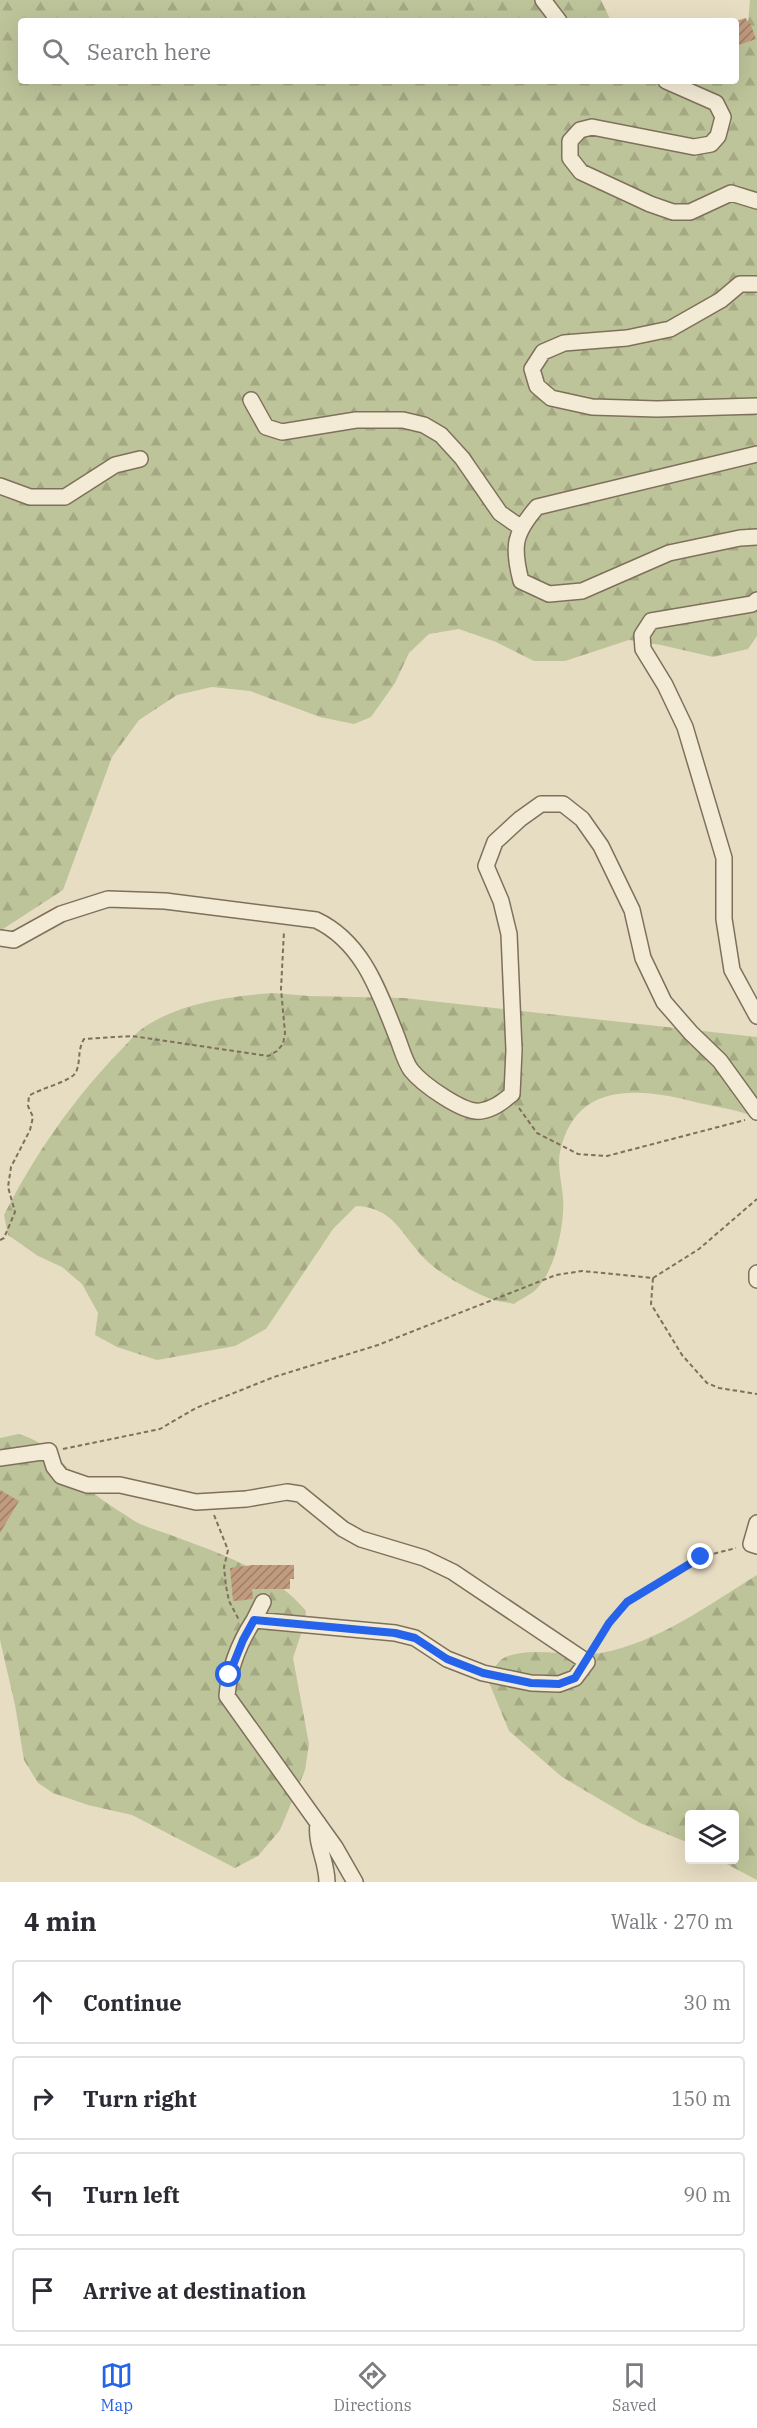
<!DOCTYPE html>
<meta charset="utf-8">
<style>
:root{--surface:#fff;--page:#f7f7f7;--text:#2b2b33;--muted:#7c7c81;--line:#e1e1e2;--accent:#2563eb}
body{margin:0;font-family:"IBM Plex Serif",serif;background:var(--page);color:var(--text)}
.controls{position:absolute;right:18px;bottom:18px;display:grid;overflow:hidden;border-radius:6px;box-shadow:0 6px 24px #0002}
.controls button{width:54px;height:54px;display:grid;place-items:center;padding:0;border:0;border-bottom:2px solid var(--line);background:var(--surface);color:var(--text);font:30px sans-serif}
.stop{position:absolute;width:18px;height:18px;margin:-14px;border:4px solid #2563eb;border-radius:50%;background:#fff}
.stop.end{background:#2563eb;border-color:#fff;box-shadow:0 2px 6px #0008}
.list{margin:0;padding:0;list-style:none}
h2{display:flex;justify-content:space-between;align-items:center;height:78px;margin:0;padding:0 24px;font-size:26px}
h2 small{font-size:20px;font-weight:400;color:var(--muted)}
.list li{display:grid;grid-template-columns:39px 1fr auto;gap:18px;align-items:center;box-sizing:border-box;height:84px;margin:0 12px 12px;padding:0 12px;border:2px solid var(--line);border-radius:6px}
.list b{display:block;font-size:22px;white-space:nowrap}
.list em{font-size:20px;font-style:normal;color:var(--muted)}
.icon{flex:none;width:33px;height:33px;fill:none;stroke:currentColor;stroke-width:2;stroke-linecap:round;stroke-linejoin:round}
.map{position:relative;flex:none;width:757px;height:1882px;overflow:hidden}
.search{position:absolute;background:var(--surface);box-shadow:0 6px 24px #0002;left:18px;right:18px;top:18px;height:66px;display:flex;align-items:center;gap:15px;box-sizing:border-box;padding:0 21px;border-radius:6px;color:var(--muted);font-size:22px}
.sheet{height:462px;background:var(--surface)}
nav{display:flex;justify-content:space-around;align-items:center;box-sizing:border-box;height:84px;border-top:2px solid var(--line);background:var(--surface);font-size:16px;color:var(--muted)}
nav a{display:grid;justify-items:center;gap:3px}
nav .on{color:var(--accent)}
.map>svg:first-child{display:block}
</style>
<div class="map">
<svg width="757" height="1882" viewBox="0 0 757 1882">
<defs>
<pattern id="forest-firs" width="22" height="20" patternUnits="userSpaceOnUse" patternTransform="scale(1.5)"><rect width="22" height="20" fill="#bec499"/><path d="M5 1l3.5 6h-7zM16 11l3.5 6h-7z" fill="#a4a883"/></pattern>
<pattern id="building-hatch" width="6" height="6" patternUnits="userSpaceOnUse" patternTransform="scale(1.5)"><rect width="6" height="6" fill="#c19b7e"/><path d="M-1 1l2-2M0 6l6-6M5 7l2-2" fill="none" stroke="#9d7e67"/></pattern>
</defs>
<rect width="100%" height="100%" fill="#e7ddc3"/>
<path fill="url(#forest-firs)" d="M 0,0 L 601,0 L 611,21 L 21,21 L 21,81 L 736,81 L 736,44 L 748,24 L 750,0 L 757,0 L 757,636 L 748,649 L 713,657 L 661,645 L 629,640 L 565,661 L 534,661 L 496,642 L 459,629 L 429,634 L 409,653 L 395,683 L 371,717 L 354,724 L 320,717 L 250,691 L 212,687 L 177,695 L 139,720 L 112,757 L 63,890 L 0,931 Z
M 273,993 L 309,996 L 404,998 L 757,1037 L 757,1118 C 739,1110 718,1107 699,1103 C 644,1089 576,1078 560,1152 C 557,1165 562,1184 563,1198 C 565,1223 556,1265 540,1285 C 535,1293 522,1298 514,1304 C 507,1302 498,1302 491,1299 C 474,1293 440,1274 427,1261 C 402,1237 395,1207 356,1206 L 333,1229 L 266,1329 L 235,1346 L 157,1360 L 117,1347 L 95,1335 L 98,1313 L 82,1284 L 62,1267 L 38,1256 L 8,1235 L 4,1215 C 34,1156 73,1099 120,1051 C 128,1043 136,1032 146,1026 C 183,1002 231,996 273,993 Z
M 18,1434 C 50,1442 65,1468 89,1489 C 101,1500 116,1509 130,1518 C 142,1527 161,1531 176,1537 C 222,1554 274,1572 306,1611 L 305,1622 L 293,1658 L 309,1744 L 305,1770 L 280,1830 L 258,1856 L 235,1868 L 132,1815 L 88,1805 L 53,1793 L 38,1783 L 24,1760 L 15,1705 L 0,1640 L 0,1438 Z
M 757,1575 L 757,1880 L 719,1860 L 734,1860 L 734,1814 L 690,1814 L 689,1843 L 640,1823 L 562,1777 L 509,1731 L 488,1680 C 493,1670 498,1659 508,1656 C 535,1646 573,1658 601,1653 C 659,1642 708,1605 757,1575 Z"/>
<path fill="url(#building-hatch)" d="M 746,18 L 747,21 L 749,20 L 756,39 L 736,46 L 736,21 Z
M 0,1490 L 19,1501 L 0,1533 Z
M 253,1565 L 294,1565 L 294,1579 L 290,1579 L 290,1589 L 252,1589 L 253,1599 L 233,1601 L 230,1568 Z"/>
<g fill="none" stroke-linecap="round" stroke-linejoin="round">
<g stroke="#7f705c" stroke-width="18">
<path id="minor" d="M 543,0 L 559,21
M 666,81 L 716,103 L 723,117 L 718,136 L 711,144 L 694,147 L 592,127 L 580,130 L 570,141 L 570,158 L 581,172 L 650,204 L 673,212 L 690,212 L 731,193 L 757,201
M 757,284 L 740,284 L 721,300 L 670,329 L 627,338 L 564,343 L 543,352 L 532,369 L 537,386 L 551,398 L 592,407 L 657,409 L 757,406
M 251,400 L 266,427 L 282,432 L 356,420 L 403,420 L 424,425 L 441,435 L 462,458 L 500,513 L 520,527
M 757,454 L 537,507 C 514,534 512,546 521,581 L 549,594 L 582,591 L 669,553 L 740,538 L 757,537
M 0,486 L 30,497 L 65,497 L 115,465 L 140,459
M 757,600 L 752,604 L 651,621 L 642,635 L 643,649 L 665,685 L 685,727 L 724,858 L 724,919 L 732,970 L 757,1016
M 0,938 L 14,940 L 61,914 L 108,899 L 165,901 L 316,920 C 363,942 379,992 397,1037 C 401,1047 405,1062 411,1070 C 422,1084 464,1114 481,1111 C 494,1109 502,1102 512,1094 L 514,1050 L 509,934 L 501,901 L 486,866 L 495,842 L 520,819 L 541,804 L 563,804 L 582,819 L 601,846 L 632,910 L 643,958 L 664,1002 L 691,1033 L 720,1061 L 757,1112
M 757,1273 L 757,1280
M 0,1458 L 49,1451 L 54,1467 L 61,1476 L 87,1485 L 120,1485 L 196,1502 L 246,1499 L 287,1492 L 300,1494 L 343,1529 L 361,1539 L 424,1558 L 453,1572 L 587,1662 L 575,1678 L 559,1684 L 531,1683 L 483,1673 L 447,1659 L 415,1638 L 395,1633 L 254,1620 C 239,1643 229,1669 227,1696 L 335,1847 L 355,1882
M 757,1523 L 751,1544 L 757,1546
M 254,1620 L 263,1602
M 318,1823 C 315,1844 327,1861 327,1882"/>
</g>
<path stroke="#7f705c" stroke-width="2" stroke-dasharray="4.5 3" stroke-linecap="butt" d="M 519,1108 L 537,1133 L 578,1154 L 607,1156 L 745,1120
M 0,1240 L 4,1238 L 15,1212 L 8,1187 L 11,1167 L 30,1130 L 33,1117 L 28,1106 L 29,1096 C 40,1088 71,1082 76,1072 C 81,1061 77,1051 84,1039 L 132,1036 L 268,1056 L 277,1051 L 283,1044 L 285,1033 L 281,989 L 284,931
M 653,1278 L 699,1249 L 757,1199
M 63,1449 L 160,1429 L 196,1408 L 274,1377 L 378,1345 L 556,1275 L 582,1271 L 653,1278 L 651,1304 L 682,1355 L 707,1383 L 719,1388 L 757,1394
M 214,1515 L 228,1550 L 224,1567 L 226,1586 L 229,1601 L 239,1620
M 594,1649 L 609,1623 L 627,1602 L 701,1557 L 736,1548"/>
<use href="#minor" stroke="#f3ebd5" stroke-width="15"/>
</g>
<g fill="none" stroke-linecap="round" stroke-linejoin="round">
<path stroke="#2563eb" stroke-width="8" d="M 229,1675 L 243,1640 L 254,1620 L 395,1633 L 415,1638 L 447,1659 L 483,1673 L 531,1683 L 559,1684 L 575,1678 L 609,1623 L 627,1602 L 701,1557"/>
</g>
</svg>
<div class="controls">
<button><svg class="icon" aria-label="layers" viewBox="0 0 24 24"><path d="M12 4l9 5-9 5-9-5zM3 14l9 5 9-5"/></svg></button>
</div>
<div class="stop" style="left:229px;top:1675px"></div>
<div class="stop end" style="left:701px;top:1557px"></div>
<div class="search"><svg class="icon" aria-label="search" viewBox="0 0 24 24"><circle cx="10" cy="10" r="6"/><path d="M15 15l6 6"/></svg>Search here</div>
</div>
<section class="sheet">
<h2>4 min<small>Walk · 270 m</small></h2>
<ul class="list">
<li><svg class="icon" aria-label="ahead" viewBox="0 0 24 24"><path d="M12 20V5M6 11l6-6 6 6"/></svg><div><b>Continue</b></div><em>30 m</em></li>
<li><svg class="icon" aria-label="right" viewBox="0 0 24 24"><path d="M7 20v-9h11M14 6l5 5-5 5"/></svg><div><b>Turn right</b></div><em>150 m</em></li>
<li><svg class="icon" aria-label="left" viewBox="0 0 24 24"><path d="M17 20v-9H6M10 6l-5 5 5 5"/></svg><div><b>Turn left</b></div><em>90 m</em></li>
<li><svg class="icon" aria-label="arrive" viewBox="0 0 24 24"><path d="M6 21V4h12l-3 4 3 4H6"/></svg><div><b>Arrive at destination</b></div></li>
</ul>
</section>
<nav>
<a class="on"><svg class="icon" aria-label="map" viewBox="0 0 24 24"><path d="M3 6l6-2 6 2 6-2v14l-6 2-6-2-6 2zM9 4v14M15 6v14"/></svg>Map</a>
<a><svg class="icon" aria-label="directions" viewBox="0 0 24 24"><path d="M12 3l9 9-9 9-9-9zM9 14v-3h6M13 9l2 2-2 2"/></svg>Directions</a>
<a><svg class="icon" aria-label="saved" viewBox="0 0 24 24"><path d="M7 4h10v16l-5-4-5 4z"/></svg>Saved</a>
</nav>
